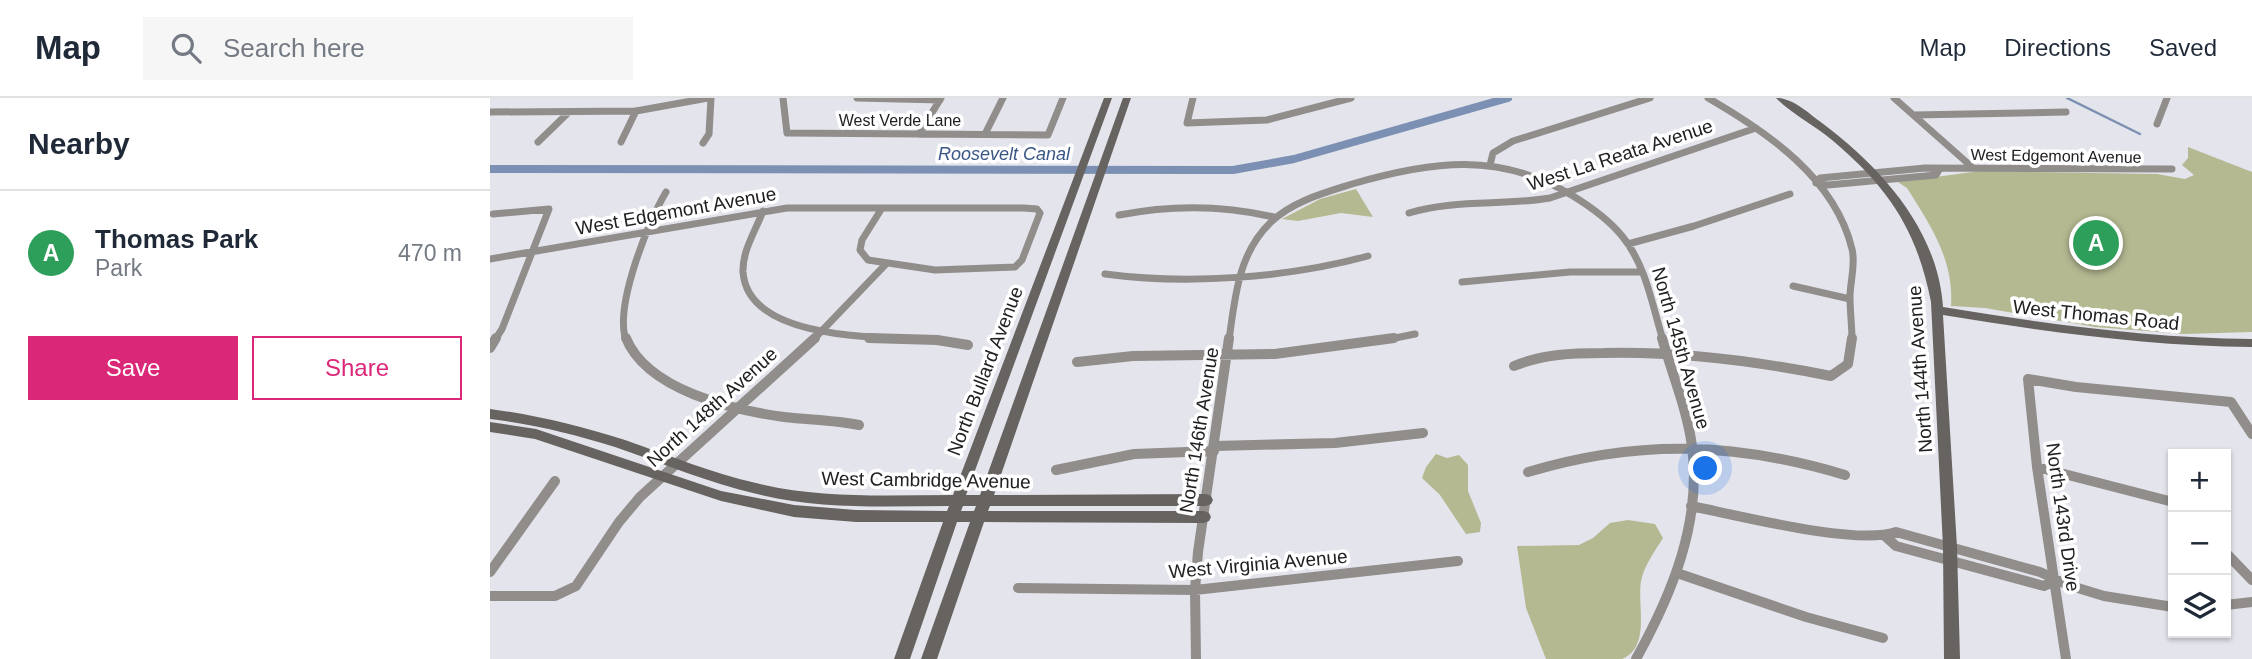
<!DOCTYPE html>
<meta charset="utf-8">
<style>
:root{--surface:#fff;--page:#f6f6f7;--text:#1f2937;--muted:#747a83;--line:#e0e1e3;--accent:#db2777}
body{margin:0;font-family:Arial,sans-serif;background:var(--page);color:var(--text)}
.controls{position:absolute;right:21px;bottom:21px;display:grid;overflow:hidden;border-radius:0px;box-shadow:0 2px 5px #0004}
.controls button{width:63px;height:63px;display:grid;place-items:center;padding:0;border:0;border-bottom:2px solid var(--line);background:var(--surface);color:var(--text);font:35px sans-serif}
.you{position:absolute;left:1216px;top:371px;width:24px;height:24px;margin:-18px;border:5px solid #fff;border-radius:50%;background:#1a73e8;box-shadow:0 0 0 10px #1a73e833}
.badge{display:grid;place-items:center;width:46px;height:46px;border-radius:50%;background:var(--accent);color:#fff;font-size:23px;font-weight:700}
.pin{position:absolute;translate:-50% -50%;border:4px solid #fff;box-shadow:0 2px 7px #0006}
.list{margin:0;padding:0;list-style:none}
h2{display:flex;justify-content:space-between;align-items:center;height:91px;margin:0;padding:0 28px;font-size:30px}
h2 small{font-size:23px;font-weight:400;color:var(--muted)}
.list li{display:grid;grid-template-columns:46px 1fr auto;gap:21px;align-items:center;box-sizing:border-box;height:126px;padding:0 28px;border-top:2px solid var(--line)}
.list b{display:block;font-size:26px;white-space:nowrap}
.list p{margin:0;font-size:23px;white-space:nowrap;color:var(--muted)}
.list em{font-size:23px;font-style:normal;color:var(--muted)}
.actions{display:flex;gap:14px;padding:21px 28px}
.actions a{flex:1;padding:16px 0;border:2px solid var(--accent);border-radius:0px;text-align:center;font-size:24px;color:var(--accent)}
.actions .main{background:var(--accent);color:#fff}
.icon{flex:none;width:38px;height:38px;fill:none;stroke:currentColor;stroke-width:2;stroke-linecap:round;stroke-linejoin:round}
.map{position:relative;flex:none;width:1762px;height:561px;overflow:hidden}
header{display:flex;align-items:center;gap:42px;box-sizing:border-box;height:98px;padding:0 35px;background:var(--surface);border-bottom:2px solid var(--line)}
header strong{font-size:33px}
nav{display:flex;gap:38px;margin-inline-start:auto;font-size:24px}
.search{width:490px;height:63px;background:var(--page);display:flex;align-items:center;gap:18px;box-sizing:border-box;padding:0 24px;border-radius:0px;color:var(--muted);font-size:26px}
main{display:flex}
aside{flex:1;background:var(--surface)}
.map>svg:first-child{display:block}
</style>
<header>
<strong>Map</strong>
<div class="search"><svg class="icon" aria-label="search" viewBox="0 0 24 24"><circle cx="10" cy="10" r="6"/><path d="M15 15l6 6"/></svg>Search here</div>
<nav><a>Map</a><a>Directions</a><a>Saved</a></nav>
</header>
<main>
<aside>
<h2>Nearby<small></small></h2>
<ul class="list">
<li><span class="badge" style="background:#2e9e5b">A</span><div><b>Thomas Park</b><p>Park</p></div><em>470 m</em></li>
</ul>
<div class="actions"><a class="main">Save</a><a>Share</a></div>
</aside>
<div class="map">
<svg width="1762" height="561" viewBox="0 0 1762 561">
<rect width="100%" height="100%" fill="#e4e4ec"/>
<path fill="#b5b992" d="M 1698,49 L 1762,74 L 1762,234 L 1694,236 L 1605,229 L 1495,210 L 1461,208 C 1464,162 1441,128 1417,90 L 1408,84 L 1490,73 L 1667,76 L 1695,81 L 1704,77 L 1692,67 L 1698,60 Z
M 866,91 L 883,119 L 851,115 L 808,123 L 792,121 L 830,101 Z
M 946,356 L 957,360 L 969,357 L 978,367 L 978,393 L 991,425 L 990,434 L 976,436 L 950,397 L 932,380 L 936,369 Z
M 1138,422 L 1165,426 L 1173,440 C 1165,453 1154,468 1151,483 C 1147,507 1161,549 1132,561 C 1124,561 1068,561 1056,561 L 1036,510 L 1027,448 L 1089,447 L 1103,440 L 1120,425 Z"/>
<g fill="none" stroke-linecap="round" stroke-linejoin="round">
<path stroke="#7b90b2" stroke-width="2.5" d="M 1577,0 L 1650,36"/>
<path stroke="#7b90b2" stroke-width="8" d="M 0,71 L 743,72 L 804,61 L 1018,0"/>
<path stroke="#908d8b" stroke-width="7" d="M 293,0 L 297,35 L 558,37 L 573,0
M 367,0 L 450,2
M 703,0 L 697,25 L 777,22 L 861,0
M 1218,0 C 1277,34 1345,80 1362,151 C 1366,167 1360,183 1360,199 C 1360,213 1362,228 1362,242
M 1404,0 L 1482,69
M 0,14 L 146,13 L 218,0
M 1424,17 L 1576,14
M 1667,26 L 1677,0
M 429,36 L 451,0
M 495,36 L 513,0
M 48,44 L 79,14
M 131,44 L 146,13
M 213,45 L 219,36 L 221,0
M 1000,67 L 1003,55 L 1023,43 L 1160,0
M 1326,85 L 1330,80 L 1435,70 L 1682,71
M 1326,85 L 1338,87 L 1446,77 L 1449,72
M 392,110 L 534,110 L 547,111 L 550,115 L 532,162 L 525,169 L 445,172 L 378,162 L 370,152 L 372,142 Z
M 273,113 C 266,132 252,153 253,174 C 258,245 399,239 448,242
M 919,115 C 965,101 1013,108 1060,100 L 1266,30
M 3,116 L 59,111 L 12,231 L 5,242
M 629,117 C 680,107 733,107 784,119
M 1138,146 L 1204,128 L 1300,96
M 0,161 L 297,110 L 392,110
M 615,176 C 697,187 798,180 878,158
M 972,184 L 1080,174 L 1152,174
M 1303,188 L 1360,201
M 136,242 C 124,209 158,124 176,94
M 323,242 L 396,166
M 739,242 C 745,200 748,155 781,124 C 803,103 834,95 862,86 C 941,63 1010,53 1083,98 C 1101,109 1119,122 1132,138 C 1156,167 1162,207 1173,242
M 895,242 L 925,236"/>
<path stroke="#908d8b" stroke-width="10" d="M 136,240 C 157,292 243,312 294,319 C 319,322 344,322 369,327
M 379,240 L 447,242 L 478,247
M 0,250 L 6,240
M 587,264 L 643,258 L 785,256 L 904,240
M 1024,268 C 1053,256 1083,255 1113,255 C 1190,253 1266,263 1341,278 L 1358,266 L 1362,240
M 725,348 L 845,345 L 933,335
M 1547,369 L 1683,404
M 566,372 L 644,356 L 724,353
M 1038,374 C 1148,341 1245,344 1355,377
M 1201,408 C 1247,417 1366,448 1406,434 L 1550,474 L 1578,487 L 1614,498 L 1683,509
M 1395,438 L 1406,448 L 1554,488 L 1564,483
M 1736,455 L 1762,482
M 0,474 L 65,383
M 1187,475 L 1316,519 L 1393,540
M 528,490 L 705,492 L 968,463
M 0,498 L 65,498 L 86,488 L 129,424 L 150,399 L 325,240
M 1736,507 L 1762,504
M 706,561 L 705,492 L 708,454 L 739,240
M 1146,561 C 1182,496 1212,424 1202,348 C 1197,311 1182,276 1172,240
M 1576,561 L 1547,369 L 1538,281 L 1586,289 L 1741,304 L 1762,336"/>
<path fill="#676360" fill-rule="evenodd" d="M 614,0 L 622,0 L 476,397 L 490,397 L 633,0 L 641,0 L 504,397 L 716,396 L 721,398 L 723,402 L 721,406 L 716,408 L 500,408 L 498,413 L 714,413 L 719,415 L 721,419 L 719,423 L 714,425 L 494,424 L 447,561 L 431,561 L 480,424 L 467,424 L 420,561 L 404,561 L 453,424 L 366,424 L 304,419 L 231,403 L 45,341 L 0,334 L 0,324 L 46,331 L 231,393 L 304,407 L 366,412 L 457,413 L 459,408 C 395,408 330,412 267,396 C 219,385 172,365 125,349 C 84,336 43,326 0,321 L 0,311 C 46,317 90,328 135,342 C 178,357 222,375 266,385 C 330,401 397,397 463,397 ZM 473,408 L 486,408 L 484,413 L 471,413 Z
M 1286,0 C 1303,0 1318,15 1332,25 C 1391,69 1448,132 1453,209 C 1556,226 1658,240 1762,241 L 1762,249 C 1658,248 1556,234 1453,217 L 1467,449 L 1470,561 L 1454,561 L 1453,449 L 1441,204 C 1427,132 1398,89 1342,42 C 1324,27 1302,16 1286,0 Z"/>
</g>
<g text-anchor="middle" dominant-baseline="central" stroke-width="7" stroke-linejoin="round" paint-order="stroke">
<g font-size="16" fill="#212124" stroke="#fff">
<text x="410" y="22">West Verde Lane</text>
<text transform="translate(1566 58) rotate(1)">West Edgemont Avenue</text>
</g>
<g font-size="18" font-style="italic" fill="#395685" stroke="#fff">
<text x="514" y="56">Roosevelt Canal</text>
</g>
<g font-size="19" fill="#212124" stroke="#fff">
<text transform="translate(1130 57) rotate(-18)">West La Reata Avenue</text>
<text transform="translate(186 113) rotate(-10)">West Edgemont Avenue</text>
<text transform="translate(1606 217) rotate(6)">West Thomas Road</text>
<text transform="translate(1191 250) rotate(74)">North 145th Avenue</text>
<text transform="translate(1430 271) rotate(-94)">North 144th Avenue</text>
<text transform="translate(495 273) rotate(-69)">North Bullard Avenue</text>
<text transform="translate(222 309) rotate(-42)">North 148th Avenue</text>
<text transform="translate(709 332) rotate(-81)">North 146th Avenue</text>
<text transform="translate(436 382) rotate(1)">West Cambridge Avenue</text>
<text transform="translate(1573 419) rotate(82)">North 143rd Drive</text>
<text transform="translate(768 466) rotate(-5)">West Virginia Avenue</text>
</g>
</g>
</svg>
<div class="controls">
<button>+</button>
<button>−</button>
<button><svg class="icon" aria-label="layers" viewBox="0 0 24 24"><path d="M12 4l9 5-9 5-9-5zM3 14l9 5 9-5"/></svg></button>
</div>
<div class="you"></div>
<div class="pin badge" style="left:1606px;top:145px;background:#2e9e5b">A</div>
</div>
</main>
